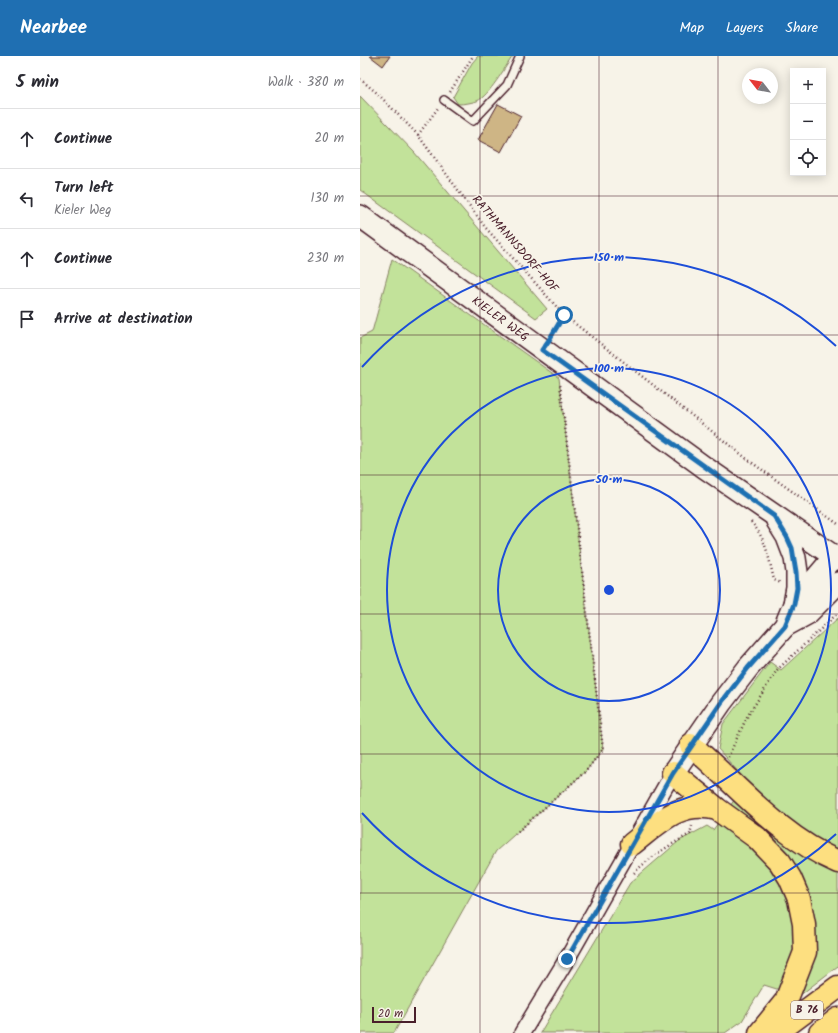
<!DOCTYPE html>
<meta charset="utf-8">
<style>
:root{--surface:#fff;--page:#f7f7f7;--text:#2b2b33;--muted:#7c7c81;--line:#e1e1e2;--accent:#1f6fb2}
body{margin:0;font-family:Kalam,sans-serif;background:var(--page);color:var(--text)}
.controls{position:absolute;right:12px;top:12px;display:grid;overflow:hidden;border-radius:0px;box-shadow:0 2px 10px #0003}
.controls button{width:36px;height:36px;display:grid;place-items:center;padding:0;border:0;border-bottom:1px solid var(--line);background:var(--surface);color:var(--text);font:20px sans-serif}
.compass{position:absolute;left:382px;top:12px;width:36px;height:36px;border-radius:50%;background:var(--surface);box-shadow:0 2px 10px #0003;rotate:301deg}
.scale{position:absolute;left:12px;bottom:10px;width:44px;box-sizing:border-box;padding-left:4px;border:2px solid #4a1f2b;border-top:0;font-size:11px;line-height:14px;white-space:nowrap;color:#4a1f2b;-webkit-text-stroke:3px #f7f3e8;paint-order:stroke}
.stop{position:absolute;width:12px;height:12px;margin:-9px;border:3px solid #1f6fb2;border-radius:50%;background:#fff}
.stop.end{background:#1f6fb2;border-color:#fff;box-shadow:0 1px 4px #0008}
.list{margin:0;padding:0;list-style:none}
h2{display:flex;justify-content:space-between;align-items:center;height:52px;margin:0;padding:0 16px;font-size:17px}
h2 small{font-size:13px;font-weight:400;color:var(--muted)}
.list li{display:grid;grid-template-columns:26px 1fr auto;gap:12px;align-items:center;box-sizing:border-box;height:60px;padding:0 16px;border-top:1px solid var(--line)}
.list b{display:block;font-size:15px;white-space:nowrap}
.list p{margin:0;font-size:13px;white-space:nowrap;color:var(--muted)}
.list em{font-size:13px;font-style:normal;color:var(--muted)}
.icon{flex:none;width:22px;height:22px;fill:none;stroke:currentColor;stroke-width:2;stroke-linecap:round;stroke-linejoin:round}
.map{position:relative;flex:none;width:478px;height:977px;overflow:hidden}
header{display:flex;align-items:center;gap:24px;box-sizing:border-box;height:56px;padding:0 20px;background:var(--accent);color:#fff}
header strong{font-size:19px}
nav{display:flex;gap:22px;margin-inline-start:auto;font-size:14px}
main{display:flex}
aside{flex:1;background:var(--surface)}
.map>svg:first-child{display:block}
</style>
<header>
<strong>Nearbee</strong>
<nav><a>Map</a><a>Layers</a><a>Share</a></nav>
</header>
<main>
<aside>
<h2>5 min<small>Walk · 380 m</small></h2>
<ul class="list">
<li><svg class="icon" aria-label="ahead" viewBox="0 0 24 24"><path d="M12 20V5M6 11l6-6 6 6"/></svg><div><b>Continue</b></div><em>20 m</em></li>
<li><svg class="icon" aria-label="left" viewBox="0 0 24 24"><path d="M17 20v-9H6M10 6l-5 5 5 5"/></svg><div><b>Turn left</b><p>Kieler Weg</p></div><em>130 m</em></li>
<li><svg class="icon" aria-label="ahead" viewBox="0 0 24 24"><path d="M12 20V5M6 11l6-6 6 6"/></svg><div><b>Continue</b></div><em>230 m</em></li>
<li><svg class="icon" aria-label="arrive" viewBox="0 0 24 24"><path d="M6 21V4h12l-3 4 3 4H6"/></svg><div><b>Arrive at destination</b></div></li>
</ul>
</aside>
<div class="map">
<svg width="478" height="977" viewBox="0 0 478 977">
<rect width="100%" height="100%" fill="#f7f3e8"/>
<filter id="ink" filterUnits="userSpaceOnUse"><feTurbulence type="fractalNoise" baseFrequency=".025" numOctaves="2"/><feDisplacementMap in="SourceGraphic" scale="8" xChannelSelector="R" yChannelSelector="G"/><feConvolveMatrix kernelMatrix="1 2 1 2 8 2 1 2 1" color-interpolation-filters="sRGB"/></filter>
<g filter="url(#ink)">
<path fill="#c2e29a" stroke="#868062" d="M 118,0 L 153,0 C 145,11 129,40 117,45 C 110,47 104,48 98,48 L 93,41 L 112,7 Z
M 0,40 L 54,96 L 187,253 L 176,262 L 0,134 Z
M 32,203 L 199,322 L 243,693 L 226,715 L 136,795 L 34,977 L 0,977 L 0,282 L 12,276 Z
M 478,562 L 478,910 L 439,940 L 404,929 L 382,965 L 365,977 L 180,977 L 270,827 L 319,785 L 347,770 L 353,774 L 387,726 L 358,693 L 363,668 L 410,606 L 421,614 Z"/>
<path fill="#ceb585" stroke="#4a1f2b" d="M 10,0 L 30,0 L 23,10 Z
M 138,48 L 161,60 L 141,96 L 118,84 Z"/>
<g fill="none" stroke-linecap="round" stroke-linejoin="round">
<g stroke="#4a1f2b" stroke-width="10">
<path id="lane" d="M 84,44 L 113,65 L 147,29 L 160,0"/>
</g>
<g stroke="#4a1f2b" stroke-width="18">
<path id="street" d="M 162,977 L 207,903 L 313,717"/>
</g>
<g stroke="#4a1f2b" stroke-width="24">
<g id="secondary">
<path id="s1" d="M 0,160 L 344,411 L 478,503"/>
<path d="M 434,548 L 474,501"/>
<path d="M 425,570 L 447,558 L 478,527"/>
<path d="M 313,717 L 361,647 L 388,612 L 425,570 L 434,548 L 437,532 L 437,516 L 435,502 L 427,481 L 417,465"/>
</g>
</g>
<g stroke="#4a1f2b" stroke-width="25">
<path id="highway" d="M 331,689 C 378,730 420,781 478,806
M 313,717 L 357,753 L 397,782 L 420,806 L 430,822 L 439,843 L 444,868 L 445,896 L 426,945 L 400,977
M 272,788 C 299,767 320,743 357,753
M 416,977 L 478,931
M 460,977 L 478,963"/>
</g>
<path stroke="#4a1f2b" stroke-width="2.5" stroke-dasharray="1 3" stroke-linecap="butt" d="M 0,23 L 17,37 L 58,79 L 125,171 L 204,259 L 391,406 L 478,468
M 90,36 L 113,0
M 58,79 L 78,52
M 192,279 L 204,259
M 391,466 C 406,482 409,503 414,524 L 421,527
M 368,701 L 387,661 L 417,614 L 478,557
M 155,778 L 226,715 L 243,693 L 200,328
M 274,817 C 291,800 310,789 330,778 L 332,770"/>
<use href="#lane" stroke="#f7f3e8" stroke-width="7"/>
<use href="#street" stroke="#f7f3e8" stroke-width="15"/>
<use href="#secondary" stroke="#f7f3e8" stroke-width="21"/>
<use href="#highway" stroke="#fddf80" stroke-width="22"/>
</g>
</g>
<g fill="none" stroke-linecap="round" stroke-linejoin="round" filter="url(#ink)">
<path stroke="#1f6fb2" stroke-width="5" d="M 204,259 L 189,284 L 182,294 L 414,460 L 427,481 L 432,492 L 436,516 L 437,532 L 434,548 L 425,570 L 388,612 L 361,647 L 313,717 L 207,903"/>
</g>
<path fill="none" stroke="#4a1f2b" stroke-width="1" stroke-opacity="0.55" d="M 120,0 L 120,977M 239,0 L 239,977M 358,0 L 358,977M 0,140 L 478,140M 0,279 L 478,279M 0,419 L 478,419M 0,558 L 478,558M 0,698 L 478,698M 0,837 L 478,837"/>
<g fill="none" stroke="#1d4ed8" stroke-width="2">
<circle cx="249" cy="534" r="111"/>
<circle cx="249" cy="534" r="222"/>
<path d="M476 778A333 333 0 0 1 2 757M2 311A333 333 0 0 1 476 290"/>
</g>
<g text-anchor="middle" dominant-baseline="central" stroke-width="3.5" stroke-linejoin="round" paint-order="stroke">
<rect fill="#f7f3e8" stroke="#7e5f64" stroke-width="1" x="431" y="945" width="32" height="18" rx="3"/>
<g font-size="11" font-weight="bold" fill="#4a1f2b">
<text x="447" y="954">B 76</text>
</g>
<g font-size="12" fill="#4a1f2b" stroke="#f7f3e8">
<text transform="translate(155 188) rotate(49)">RATHMANNSDORF-HOF</text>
<text stroke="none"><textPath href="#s1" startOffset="174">KIELER WEG</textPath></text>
</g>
</g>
<circle cx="249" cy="534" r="6" fill="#1d4ed8" stroke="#f7f3e8" stroke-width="2"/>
<g font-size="12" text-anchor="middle" font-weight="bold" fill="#1d4ed8" stroke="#f7f3e8" stroke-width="3.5" stroke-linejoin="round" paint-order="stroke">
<text x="249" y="205">150 m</text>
<text x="249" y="316">100 m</text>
<text x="249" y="427">50 m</text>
</g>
</svg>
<div class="controls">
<button>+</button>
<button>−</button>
<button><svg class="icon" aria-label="locate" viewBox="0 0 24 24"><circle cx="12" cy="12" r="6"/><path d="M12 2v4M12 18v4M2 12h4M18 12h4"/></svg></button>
</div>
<svg class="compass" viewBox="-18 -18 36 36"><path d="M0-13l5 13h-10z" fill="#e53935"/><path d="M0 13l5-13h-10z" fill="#7c7c81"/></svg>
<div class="scale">20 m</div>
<div class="stop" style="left:204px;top:259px"></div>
<div class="stop end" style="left:207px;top:903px"></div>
</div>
</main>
